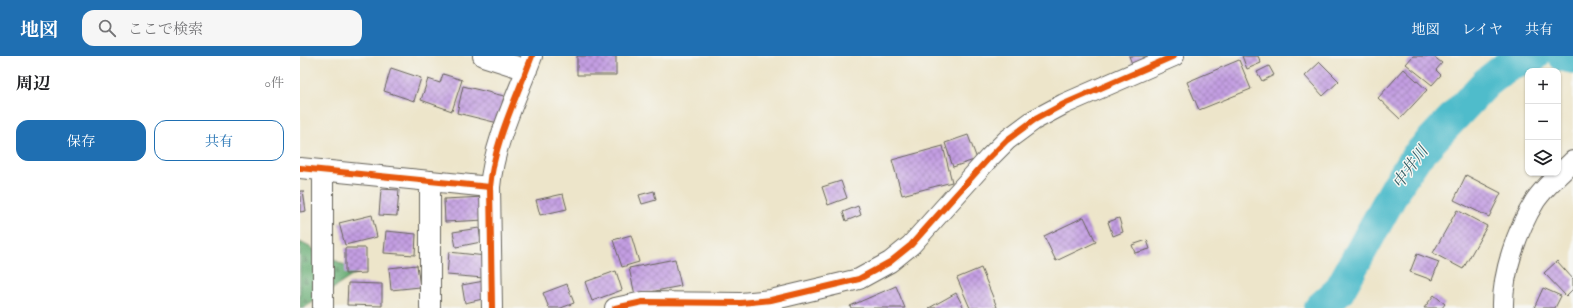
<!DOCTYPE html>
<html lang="ja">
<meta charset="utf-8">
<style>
:root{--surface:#fff;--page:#f6f6f6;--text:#202124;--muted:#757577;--line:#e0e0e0;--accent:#1f6fb2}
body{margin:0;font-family:"IM FELL English","Noto Serif JP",serif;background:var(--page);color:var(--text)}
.controls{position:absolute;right:12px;top:12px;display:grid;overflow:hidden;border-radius:8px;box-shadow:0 1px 3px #0004}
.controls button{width:36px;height:36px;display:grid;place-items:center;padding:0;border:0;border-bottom:1px solid var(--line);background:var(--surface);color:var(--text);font:20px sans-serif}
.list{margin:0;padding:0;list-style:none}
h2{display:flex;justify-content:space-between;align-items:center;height:52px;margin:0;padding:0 16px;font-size:17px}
h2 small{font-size:13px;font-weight:400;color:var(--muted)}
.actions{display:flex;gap:8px;padding:12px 16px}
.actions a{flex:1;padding:9px 0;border:1px solid var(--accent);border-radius:12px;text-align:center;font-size:14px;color:var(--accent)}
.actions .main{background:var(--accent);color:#fff}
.icon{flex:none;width:22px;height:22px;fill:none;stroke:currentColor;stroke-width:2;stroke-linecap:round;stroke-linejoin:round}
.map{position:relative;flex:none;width:1273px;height:252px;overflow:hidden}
header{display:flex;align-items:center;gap:24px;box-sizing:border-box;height:56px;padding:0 20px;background:var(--accent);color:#fff}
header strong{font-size:19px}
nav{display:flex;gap:22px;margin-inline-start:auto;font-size:14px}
.search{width:280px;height:36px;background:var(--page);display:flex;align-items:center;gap:10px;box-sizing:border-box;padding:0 14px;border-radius:12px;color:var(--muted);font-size:15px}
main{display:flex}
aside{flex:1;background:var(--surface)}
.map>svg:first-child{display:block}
</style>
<header>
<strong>地図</strong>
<div class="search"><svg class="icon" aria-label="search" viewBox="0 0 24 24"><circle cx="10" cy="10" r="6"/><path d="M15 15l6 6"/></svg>ここで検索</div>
<nav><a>地図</a><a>レイヤ</a><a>共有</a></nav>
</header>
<main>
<aside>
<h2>周辺<small>0件</small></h2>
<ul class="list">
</ul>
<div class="actions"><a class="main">保存</a><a>共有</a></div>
</aside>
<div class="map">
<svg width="1273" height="252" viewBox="0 0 1273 252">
<defs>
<pattern id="forest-firs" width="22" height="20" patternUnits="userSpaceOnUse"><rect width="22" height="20" fill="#66ac72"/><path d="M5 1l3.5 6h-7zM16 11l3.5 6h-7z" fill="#538b5d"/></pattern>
<pattern id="building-cross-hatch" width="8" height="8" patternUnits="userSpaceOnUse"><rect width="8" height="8" fill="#c39ee2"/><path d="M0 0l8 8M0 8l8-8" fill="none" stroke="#9e80b6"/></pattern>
</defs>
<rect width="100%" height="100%" fill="#f6f6f2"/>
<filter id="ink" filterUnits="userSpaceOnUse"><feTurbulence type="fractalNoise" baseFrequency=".025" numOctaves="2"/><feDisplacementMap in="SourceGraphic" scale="8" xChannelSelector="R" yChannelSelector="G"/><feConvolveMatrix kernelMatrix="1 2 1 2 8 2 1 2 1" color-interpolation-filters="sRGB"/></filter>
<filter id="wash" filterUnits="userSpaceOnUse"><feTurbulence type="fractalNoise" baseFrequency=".012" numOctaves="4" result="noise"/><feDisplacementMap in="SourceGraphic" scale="16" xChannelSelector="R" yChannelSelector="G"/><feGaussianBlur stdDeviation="0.9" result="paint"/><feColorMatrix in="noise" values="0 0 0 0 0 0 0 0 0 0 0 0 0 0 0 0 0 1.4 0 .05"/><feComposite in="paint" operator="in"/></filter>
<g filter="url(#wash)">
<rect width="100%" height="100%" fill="#ede5ca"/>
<path fill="url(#forest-firs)" stroke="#416447" d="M 0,186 L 58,216 L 4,252 L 0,252 Z"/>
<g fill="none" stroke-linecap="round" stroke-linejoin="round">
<path stroke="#50bccb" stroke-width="32" d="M 1264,0 L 1273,2
M 1020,252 L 1039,235 L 1097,130 L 1116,101 L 1186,27 L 1210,8 L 1234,0"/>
</g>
<g id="blocks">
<path fill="url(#building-cross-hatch)" d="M 277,0 L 316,0 L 316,19 L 277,19 Z
M 829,0 L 853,0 L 832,8 Z
M 942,0 L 958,0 L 961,7 L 947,13 Z
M 1113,0 L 1133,0 L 1142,7 L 1136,14 L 1141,19 L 1132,29 L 1106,8 Z
M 939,4 L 951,33 L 899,54 L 887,26 Z
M 1020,6 L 1039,25 L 1023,40 L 1005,20 Z
M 969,10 L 974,19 L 962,25 L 957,16 Z
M 91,12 L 121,22 L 114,45 L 84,35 Z
M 1104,13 L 1127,34 L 1100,63 L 1078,42 Z
M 143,18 L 162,24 L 152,55 L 121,44 L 128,23 L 140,27 Z
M 163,30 L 204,40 L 198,67 L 157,57 Z
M 668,79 L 677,103 L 653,111 L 645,87 Z
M 643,90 L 652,126 L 602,139 L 592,104 Z
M 1166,119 L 1201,137 L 1189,161 L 1154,144 Z
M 541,125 L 547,142 L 528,149 L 522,131 Z
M 81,133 L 99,134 L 97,160 L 79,159 Z
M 0,135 L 3,135 L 6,155 L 0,156 Z
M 354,135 L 356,144 L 342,148 L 339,139 Z
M 263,138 L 267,153 L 240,159 L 236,144 Z
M 184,141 L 185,164 L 145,166 L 144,143 Z
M 558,150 L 561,159 L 546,165 L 543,156 Z
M 1157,154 L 1187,170 L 1163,213 L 1133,197 Z
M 72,159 L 77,181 L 45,189 L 39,167 Z
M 784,161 L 796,186 L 756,205 L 744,180 Z
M 819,162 L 823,176 L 813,180 L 808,166 Z
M 179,172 L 181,186 L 156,191 L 153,176 Z
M 86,175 L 116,178 L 115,199 L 84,197 Z
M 331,179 L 339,206 L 322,211 L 313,184 Z
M 847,184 L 850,193 L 835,197 L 832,189 Z
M 45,192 L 66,192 L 66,217 L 45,218 Z
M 149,196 L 186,200 L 184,222 L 147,219 Z
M 1117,198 L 1139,206 L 1132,224 L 1110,216 Z
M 375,203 L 381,230 L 335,239 L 329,212 Z
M 1257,205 L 1273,223 L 1273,233 L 1266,240 L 1244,217 Z
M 117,209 L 120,231 L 91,234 L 89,212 Z
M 681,212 L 697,251 L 695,252 L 670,252 L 657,222 Z
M 316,215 L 322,234 L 292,245 L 285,226 Z
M 184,225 L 187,242 L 165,247 L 162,229 Z
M 48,227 L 82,228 L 82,250 L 47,249 Z
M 267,228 L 274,247 L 261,252 L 249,252 L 243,237 Z
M 596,230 L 605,252 L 551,252 L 550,250 Z
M 1243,232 L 1261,240 L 1255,252 L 1234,252 Z
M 656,237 L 664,252 L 629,252 Z
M 1134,239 L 1145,248 L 1142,252 L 1124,252 Z"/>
</g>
</g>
<g filter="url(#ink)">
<use href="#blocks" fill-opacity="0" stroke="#656259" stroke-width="1"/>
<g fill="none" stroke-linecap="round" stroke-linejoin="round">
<g stroke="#656259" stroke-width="22">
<path id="minor" d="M 183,0 L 227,14
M 0,112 L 190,131
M 23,114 L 23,252
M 130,125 L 130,252
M 192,252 L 190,131 C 194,86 216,43 232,0
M 315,252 L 343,246 L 441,247 L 471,244 L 559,223 L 590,206 L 611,189 L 689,102 L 707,84 L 734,64 L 764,48 L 874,0
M 1203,252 C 1202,218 1217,174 1235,145 C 1245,130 1260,118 1273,105"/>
</g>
<use href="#minor" stroke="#fff" stroke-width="20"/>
<g stroke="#f6f6f2" stroke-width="8">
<path id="cycleway" d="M 0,112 L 190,131
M 192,252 L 190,131 C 194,86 216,43 232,0
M 315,252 L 343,246 L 441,247 L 471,244 L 559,223 L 590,206 L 611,189 L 689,102 L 707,84 L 734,64 L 764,48 L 874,0"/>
</g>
<use href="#cycleway" stroke="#e8590c" stroke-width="6"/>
</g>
</g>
<g text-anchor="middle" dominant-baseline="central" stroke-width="3" stroke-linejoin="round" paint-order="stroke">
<g font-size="16" font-style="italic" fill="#315c62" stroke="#f6f6f2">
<text transform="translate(1111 112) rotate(-54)">中井川</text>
</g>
</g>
</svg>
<div class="controls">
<button>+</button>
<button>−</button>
<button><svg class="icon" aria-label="layers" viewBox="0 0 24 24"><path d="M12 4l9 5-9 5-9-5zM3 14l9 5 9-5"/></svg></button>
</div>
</div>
</main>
